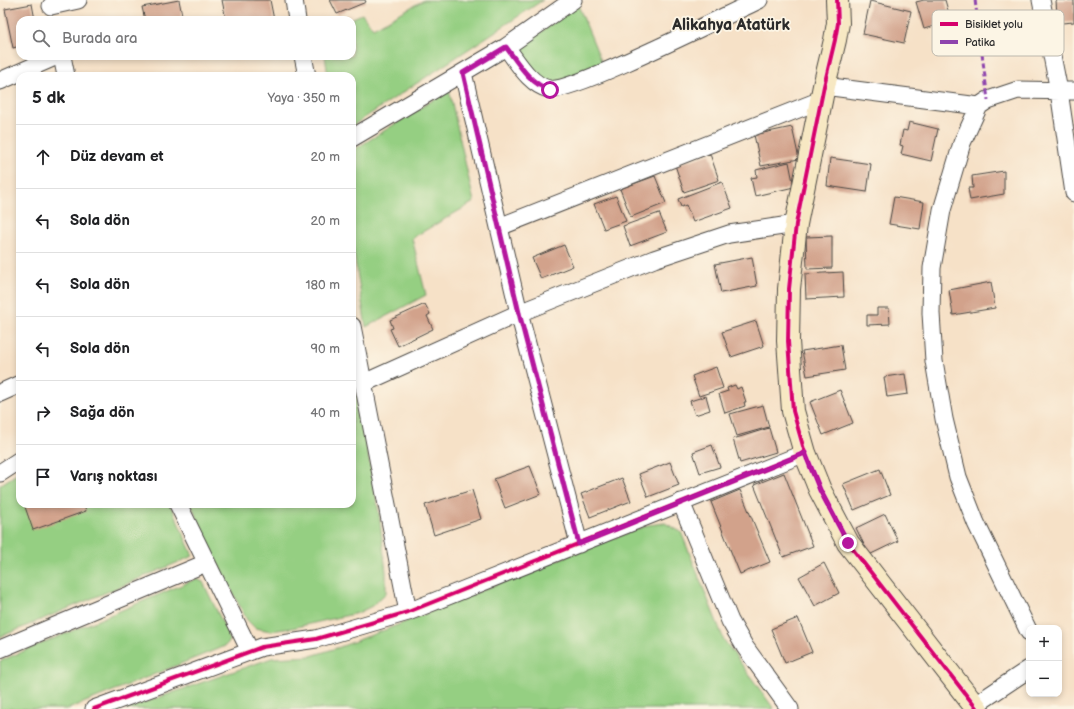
<!DOCTYPE html>
<html lang="tr">
<meta charset="utf-8">
<style>
:root{--surface:#fff;--page:#f6f6f6;--text:#202124;--muted:#757577;--line:#e0e0e0}
body{margin:0;font-family:"Balsamiq Sans",sans-serif;background:var(--page);color:var(--text)}
.controls{position:absolute;right:12px;bottom:12px;display:grid;overflow:hidden;border-radius:8px;box-shadow:0 2px 6px #0003}
.controls button{width:36px;height:36px;display:grid;place-items:center;padding:0;border:0;border-bottom:1px solid var(--line);background:var(--surface);color:var(--text);font:20px sans-serif}
.stop{position:absolute;width:12px;height:12px;margin:-9px;border:3px solid #b5179e;border-radius:50%;background:#fff}
.stop.end{background:#b5179e;border-color:#fff;box-shadow:0 1px 4px #0008}
.list{margin:0;padding:0;list-style:none}
h2{display:flex;justify-content:space-between;align-items:center;height:52px;margin:0;padding:0 16px;font-size:17px}
h2 small{font-size:13px;font-weight:400;color:var(--muted)}
.list li{display:grid;grid-template-columns:26px 1fr auto;gap:12px;align-items:center;box-sizing:border-box;height:64px;padding:0 16px;border-top:1px solid var(--line)}
.list b{display:block;font-size:15px;white-space:nowrap}
.list em{font-size:13px;font-style:normal;color:var(--muted)}
.icon{flex:none;width:22px;height:22px;fill:none;stroke:currentColor;stroke-width:2;stroke-linecap:round;stroke-linejoin:round}
.map{position:relative;flex:none;width:1074px;height:709px;overflow:hidden}
.search{position:absolute;background:var(--surface);box-shadow:0 2px 6px #0003;left:16px;top:16px;width:340px;height:44px;display:flex;align-items:center;gap:10px;box-sizing:border-box;padding:0 14px;border-radius:12px;color:var(--muted);font-size:15px}
.panel{position:absolute;background:var(--surface);box-shadow:0 2px 6px #0003;left:16px;top:72px;width:340px;height:436px;border-radius:12px}
.map>svg:first-child{display:block}
</style>
<div class="map">
<svg width="1074" height="709" viewBox="0 0 1074 709">
<rect width="100%" height="100%" fill="#fcf5e5"/>
<filter id="ink" filterUnits="userSpaceOnUse"><feTurbulence type="fractalNoise" baseFrequency=".025" numOctaves="2"/><feDisplacementMap in="SourceGraphic" scale="8" xChannelSelector="R" yChannelSelector="G"/><feConvolveMatrix kernelMatrix="1 2 1 2 8 2 1 2 1" color-interpolation-filters="sRGB"/></filter>
<filter id="wash" filterUnits="userSpaceOnUse"><feTurbulence type="fractalNoise" baseFrequency=".012" numOctaves="4" result="noise"/><feDisplacementMap in="SourceGraphic" scale="16" xChannelSelector="R" yChannelSelector="G"/><feGaussianBlur stdDeviation="0.9" result="paint"/><feColorMatrix in="noise" values="0 0 0 0 0 0 0 0 0 0 0 0 0 0 0 0 0 1.4 0 .05"/><feComposite in="paint" operator="in"/></filter>
<g filter="url(#wash)">
<rect width="100%" height="100%" fill="#f6e1c7"/>
<path fill="#95cf82" stroke="#607d56" d="M 424,0 L 543,0 L 352,126 L 352,76 L 328,76 L 325,56 L 352,56 L 352,20 L 348,20 L 362,14 L 373,28 Z
M 578,5 L 602,63 C 588,69 558,87 544,80 C 536,76 528,66 521,59 L 520,50 L 523,45 Z
M 449,90 L 474,202 L 412,238 L 426,295 L 366,327 L 352,241 L 352,151 Z
M 352,368 L 379,513 L 386,572 L 386,593 L 372,606 L 358,613 L 292,628 L 271,631 L 255,628 L 247,620 L 214,557 L 191,504 L 352,504 Z
M 20,472 L 20,504 L 170,504 L 193,556 L 0,637 L 0,485 Z
M 665,523 L 681,532 L 724,640 L 774,709 L 126,709 L 272,658 L 311,656 L 340,647 L 403,623 L 531,570 L 648,525 Z
M 196,579 L 203,582 L 228,634 L 230,641 L 225,646 L 68,709 L 0,709 L 0,661 Z"/>
<g id="blocks">
<path fill="#d2a28b" d="M 179,0 L 183,20 L 145,20 L 142,7 Z
M 222,0 L 270,0 L 274,20 L 226,20 Z
M 330,0 L 365,0 L 366,2 L 337,14 Z
M 924,0 L 945,0 L 951,21 L 924,29 L 916,2 Z
M 1056,0 L 1074,0 L 1074,22 L 1062,23 L 1061,16 L 1057,16 Z
M 870,1 L 911,11 L 904,43 L 863,34 Z
M 32,4 L 35,20 L 20,20 L 20,46 L 13,48 L 5,9 Z
M 909,122 L 938,129 L 931,161 L 901,154 L 903,146 L 900,145 L 903,130 L 907,131 Z
M 792,127 L 799,159 L 761,166 L 754,135 Z
M 710,154 L 719,180 L 684,192 L 675,165 Z
M 830,158 L 871,164 L 867,192 L 827,186 Z
M 789,162 L 794,187 L 755,196 L 751,178 L 757,177 L 756,170 Z
M 1004,171 L 1004,194 L 970,200 L 968,188 L 973,188 L 972,176 Z
M 655,176 L 666,203 L 631,217 L 620,189 Z
M 722,182 L 732,208 L 693,222 L 686,205 L 681,207 L 678,199 Z
M 616,196 L 626,221 L 604,229 L 594,204 Z
M 894,197 L 924,202 L 920,229 L 889,224 Z
M 659,213 L 667,232 L 630,246 L 623,226 Z
M 832,236 L 832,268 L 807,269 L 806,237 Z
M 564,245 L 573,266 L 541,279 L 532,258 Z
M 752,257 L 757,286 L 721,293 L 715,264 Z
M 843,272 L 844,297 L 806,299 L 805,274 Z
M 991,282 L 995,308 L 953,315 L 949,290 Z
M 425,304 L 430,314 L 427,316 L 433,329 L 398,346 L 390,329 L 393,328 L 390,320 Z
M 877,308 L 889,308 L 890,324 L 867,325 L 867,315 L 877,315 Z
M 756,321 L 764,346 L 731,357 L 722,332 Z
M 841,345 L 845,370 L 807,376 L 802,351 Z
M 716,367 L 723,388 L 699,396 L 692,376 Z
M 905,374 L 908,394 L 887,397 L 884,377 Z
M 735,385 L 737,389 L 741,387 L 746,402 L 744,402 L 745,406 L 725,413 L 719,394 L 728,391 L 727,388 Z
M 840,390 L 853,423 L 823,435 L 810,402 Z
M 706,396 L 710,410 L 695,415 L 690,401 Z
M 763,405 L 769,427 L 737,436 L 730,414 Z
M 769,428 L 776,452 L 740,463 L 733,439 Z
M 712,445 L 720,467 L 700,473 L 693,452 Z
M 670,462 L 679,485 L 648,497 L 639,474 Z
M 530,466 L 541,494 L 505,508 L 494,479 Z
M 880,469 L 890,495 L 854,510 L 843,484 Z
M 784,473 L 813,546 L 783,557 L 754,485 Z
M 622,478 L 631,501 L 590,517 L 581,494 Z
M 472,490 L 481,519 L 434,535 L 425,505 Z
M 740,490 L 770,562 L 740,574 L 711,502 Z
M 24,504 L 84,504 L 86,511 L 33,530 Z
M 885,514 L 898,541 L 869,555 L 856,528 Z
M 824,563 L 839,593 L 815,606 L 799,577 Z
M 798,618 L 812,652 L 785,663 L 771,629 Z"/>
</g>
</g>
<g filter="url(#ink)">
<use href="#blocks" fill-opacity="0" stroke="#494642" stroke-width="1"/>
<g fill="none" stroke-linecap="round" stroke-linejoin="round">
<g stroke="#494642" stroke-width="19">
<path id="street" d="M 294,0 L 297,20
M 1041,0 L 1059,91 L 1074,193
M 51,6 L 78,0
M 506,47 C 517,61 530,85 549,89 C 570,94 728,14 759,0
M 62,56 L 66,76
M 303,56 L 307,76
M 463,73 L 519,313 L 579,544
M 0,81 L 57,56
M 824,86 L 979,106
M 352,138 L 506,47 L 573,0
M 499,227 L 821,100
M 352,326 L 408,612
M 364,383 L 519,313 L 654,259 L 729,234 L 796,224
M 0,393 L 20,384
M 0,473 L 20,460
M 681,502 L 730,621 L 745,647 L 790,709
M 178,504 L 250,651
M 1029,632 L 976,523 L 958,477 L 944,419 L 934,361 L 931,313 L 932,268 L 942,210 L 962,143 L 979,106 L 988,100 L 1018,90 L 1074,91
M 0,649 L 206,563
M 975,705 L 1029,669
M 94,709 L 262,647 L 316,639 L 408,612 L 805,453"/>
</g>
<g stroke="#494642" stroke-width="24">
<path id="secondary" d="M 837,0 L 838,23 L 835,40 L 824,86 L 796,224 L 789,289 L 788,341 L 793,411 L 805,453 L 820,490 L 848,543 L 977,709"/>
</g>
<use href="#street" stroke="#fff" stroke-width="17"/>
<use href="#secondary" stroke="#f7e8c3" stroke-width="22"/>
<path stroke="#8e44ad" stroke-width="3" stroke-dasharray="6 3" stroke-linecap="butt" d="M 975,0 L 988,100"/>
<g stroke="#fcf5e5" stroke-width="6">
<path id="cycleway" d="M 837,0 L 838,23 L 835,40 L 824,86 L 796,224 L 789,289 L 788,341 L 793,411 L 805,453 L 820,490 L 848,543 L 977,709
M 94,709 L 262,647 L 316,639 L 408,612 L 805,453"/>
</g>
<use href="#cycleway" stroke="#d6006c" stroke-width="4"/>
</g>
</g>
<g fill="none" stroke-linecap="round" stroke-linejoin="round" filter="url(#ink)">
<path stroke="#b5179e" stroke-width="5" d="M 550,90 C 530,84 518,63 506,47 L 463,73 L 519,313 L 579,544 L 805,453 L 820,490 L 848,543"/>
</g>
<g text-anchor="middle" dominant-baseline="central" stroke-width="3.5" stroke-linejoin="round" paint-order="stroke">
<g font-size="16" font-weight="bold" fill="#2b2b2b" stroke="#fcf5e5">
<text x="731" y="25">Alikahya Atatürk</text>
</g>
</g>
<rect x="932" y="10" width="132" height="46" rx="6" fill="#fcf5e5" stroke="#bdb8ad" stroke-width="1"/>
<rect x="940" y="22" width="18" height="4" fill="#d6006c"/>
<rect x="940" y="40" width="18" height="4" fill="#8e44ad"/>
<g font-size="11" fill="#2b2b2b">
<text x="965" y="28">Bisiklet yolu</text>
<text x="965" y="46">Patika</text>
</g>
</svg>
<div class="controls">
<button>+</button>
<button>−</button>
</div>
<div class="stop" style="left:550px;top:90px"></div>
<div class="stop end" style="left:848px;top:543px"></div>
<div class="search"><svg class="icon" aria-label="search" viewBox="0 0 24 24"><circle cx="10" cy="10" r="6"/><path d="M15 15l6 6"/></svg>Burada ara</div>
<section class="panel">
<h2>5 dk<small>Yaya · 350 m</small></h2>
<ul class="list">
<li><svg class="icon" aria-label="ahead" viewBox="0 0 24 24"><path d="M12 20V5M6 11l6-6 6 6"/></svg><div><b>Düz devam et</b></div><em>20 m</em></li>
<li><svg class="icon" aria-label="left" viewBox="0 0 24 24"><path d="M17 20v-9H6M10 6l-5 5 5 5"/></svg><div><b>Sola dön</b></div><em>20 m</em></li>
<li><svg class="icon" aria-label="left" viewBox="0 0 24 24"><path d="M17 20v-9H6M10 6l-5 5 5 5"/></svg><div><b>Sola dön</b></div><em>180 m</em></li>
<li><svg class="icon" aria-label="left" viewBox="0 0 24 24"><path d="M17 20v-9H6M10 6l-5 5 5 5"/></svg><div><b>Sola dön</b></div><em>90 m</em></li>
<li><svg class="icon" aria-label="right" viewBox="0 0 24 24"><path d="M7 20v-9h11M14 6l5 5-5 5"/></svg><div><b>Sağa dön</b></div><em>40 m</em></li>
<li><svg class="icon" aria-label="arrive" viewBox="0 0 24 24"><path d="M6 21V4h12l-3 4 3 4H6"/></svg><div><b>Varış noktası</b></div></li>
</ul>
</section>
</div>
